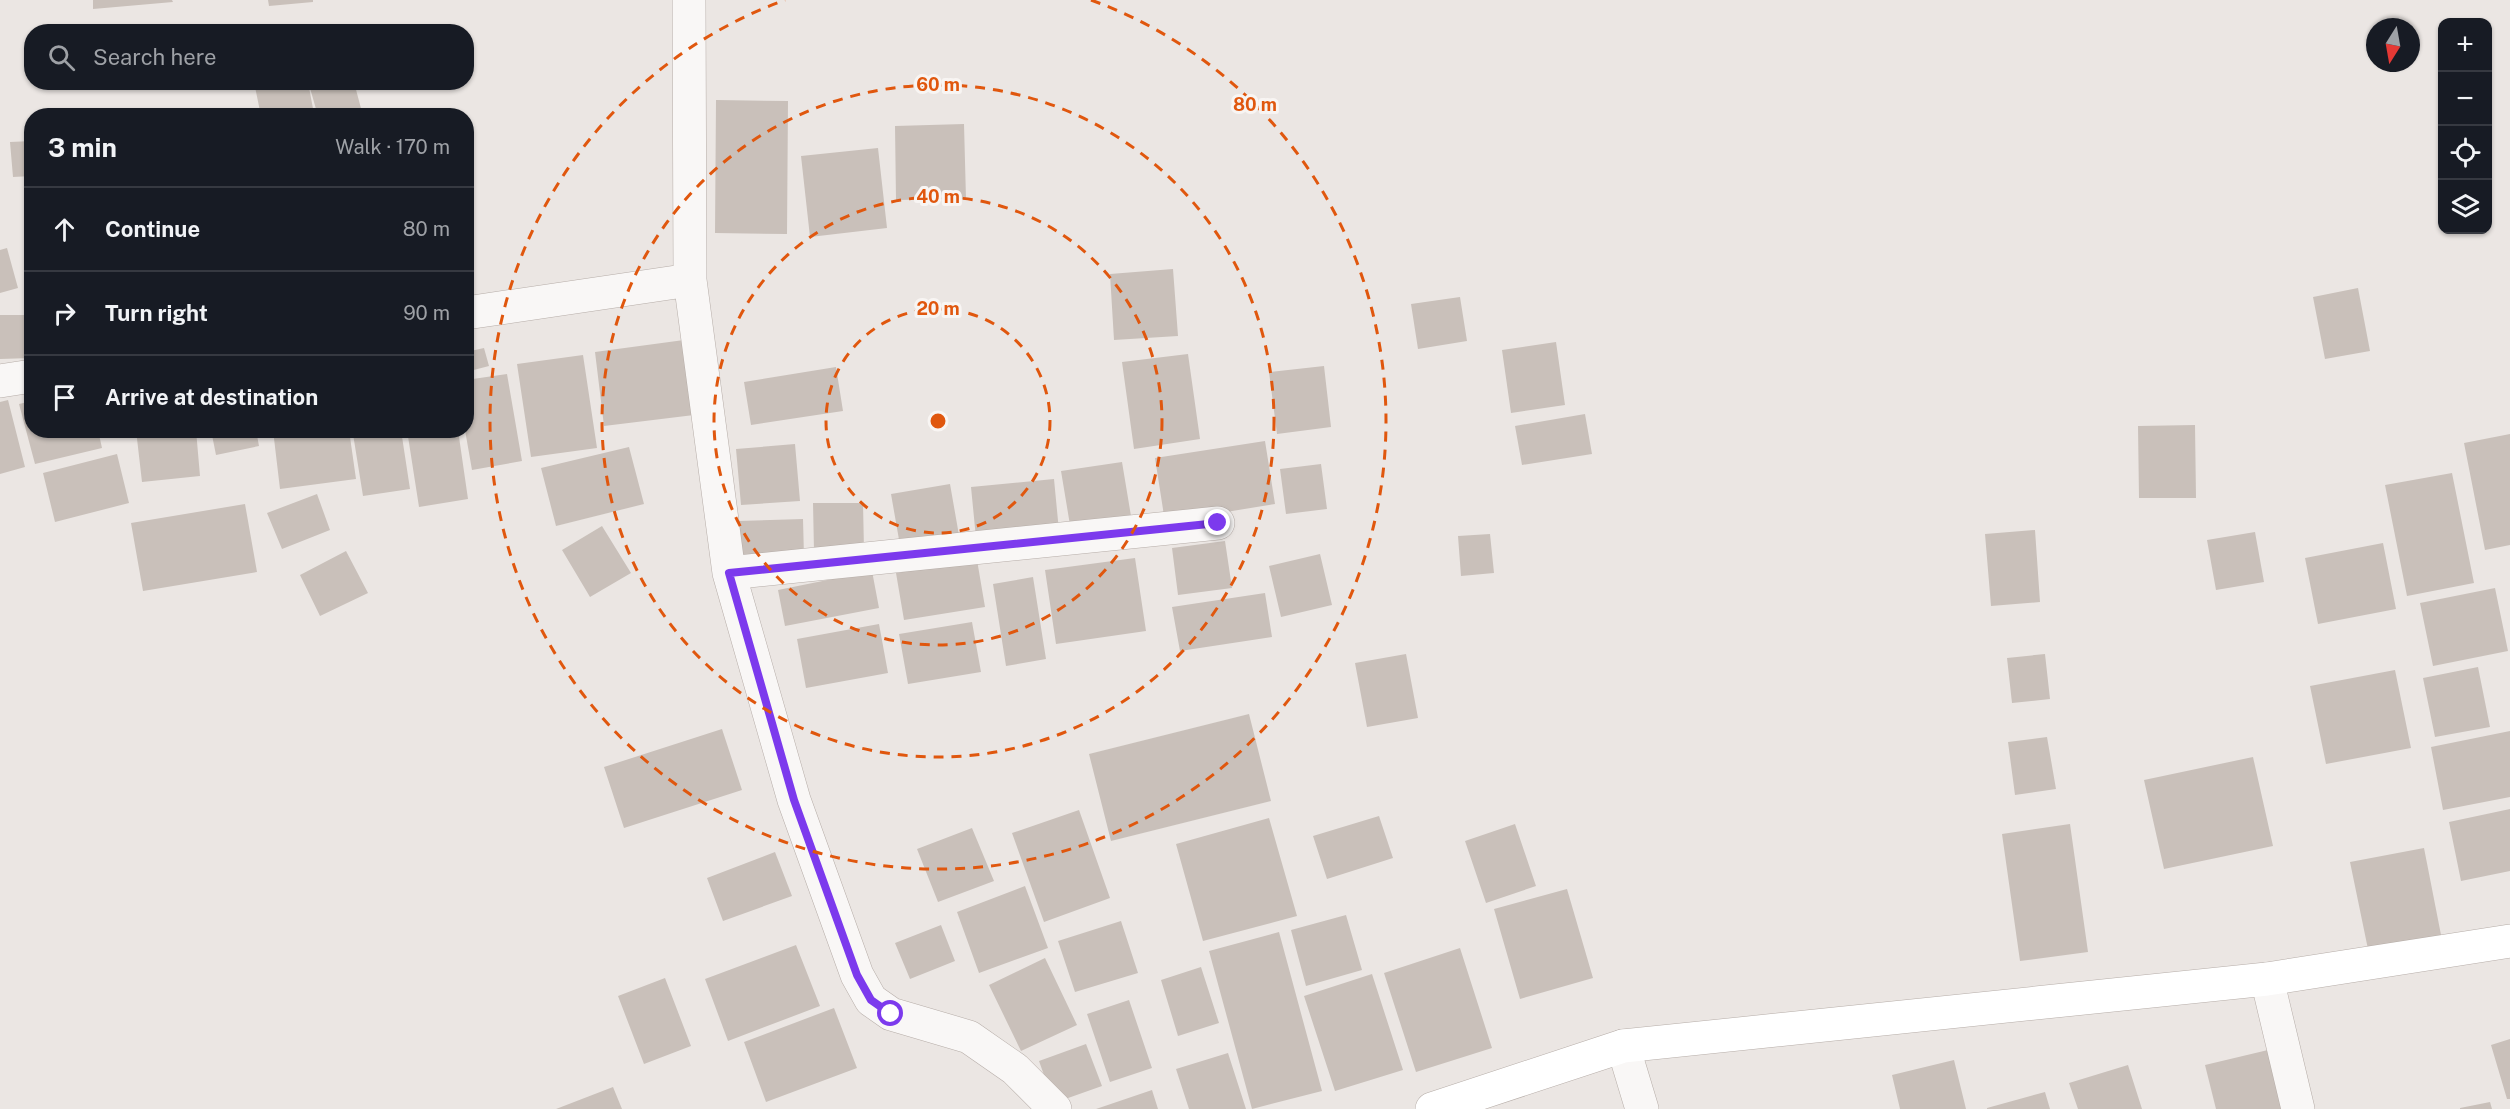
<!DOCTYPE html>
<meta charset="utf-8">
<style>
:root{--surface:#171b24;--page:#20242c;--text:#f1f3f6;--muted:#9ea1a6;--line:#363941}
body{margin:0;font-family:"Public Sans",sans-serif;background:var(--page);color:var(--text)}
.controls{position:absolute;right:18px;top:18px;display:grid;overflow:hidden;border-radius:12px;box-shadow:0 2px 4px #0004}
.controls button{width:54px;height:54px;display:grid;place-items:center;padding:0;border:0;border-bottom:2px solid var(--line);background:var(--surface);color:var(--text);font:30px sans-serif}
.compass{position:absolute;left:2366px;top:18px;width:54px;height:54px;border-radius:50%;background:var(--surface);box-shadow:0 2px 4px #0004;rotate:191deg}
.stop{position:absolute;width:18px;height:18px;margin:-14px;border:4px solid #7c3aed;border-radius:50%;background:#fff}
.stop.end{background:#7c3aed;border-color:#fff;box-shadow:0 2px 6px #0008}
.list{margin:0;padding:0;list-style:none}
h2{display:flex;justify-content:space-between;align-items:center;height:78px;margin:0;padding:0 24px;font-size:26px}
h2 small{font-size:20px;font-weight:400;color:var(--muted)}
.list li{display:grid;grid-template-columns:39px 1fr auto;gap:18px;align-items:center;box-sizing:border-box;height:84px;padding:0 24px;border-top:2px solid var(--line)}
.list b{display:block;font-size:22px;white-space:nowrap}
.list em{font-size:20px;font-style:normal;color:var(--muted)}
.icon{flex:none;width:33px;height:33px;fill:none;stroke:currentColor;stroke-width:2;stroke-linecap:round;stroke-linejoin:round}
.map{position:relative;flex:none;width:2510px;height:1109px;overflow:hidden}
.search{position:absolute;background:var(--surface);box-shadow:0 2px 4px #0004;left:24px;top:24px;width:450px;height:66px;display:flex;align-items:center;gap:15px;box-sizing:border-box;padding:0 21px;border-radius:24px;color:var(--muted);font-size:22px}
.panel{position:absolute;background:var(--surface);box-shadow:0 2px 4px #0004;left:24px;top:108px;width:450px;height:330px;border-radius:24px}
.map>svg:first-child{display:block}
</style>
<div class="map">
<svg width="2510" height="1109" viewBox="0 0 2510 1109">
<rect width="100%" height="100%" fill="#ebe6e3"/>
<path fill="#c9c0ba" d="M 93,0 L 172,0 L 173,2 L 93,9 Z
M 268,0 L 313,0 L 313,2 L 269,6 Z
M 254,82 L 308,82 L 314,114 L 261,116 Z
M 331,82 L 354,82 L 363,116 L 318,116 L 310,88 Z
M 716,100 L 788,101 L 787,234 L 715,233 Z
M 964,124 L 966,199 L 896,200 L 895,126 Z
M 32,141 L 32,176 L 13,177 L 10,142 Z
M 878,148 L 887,228 L 810,237 L 801,156 Z
M 7,248 L 18,288 L 0,293 L 0,250 Z
M 1173,269 L 1178,336 L 1114,340 L 1110,274 Z
M 2358,288 L 2370,351 L 2325,359 L 2313,297 Z
M 1460,297 L 1467,341 L 1418,349 L 1411,304 Z
M 0,315 L 32,315 L 32,358 L 0,359 Z
M 684,340 L 694,415 L 604,426 L 595,352 Z
M 1556,342 L 1565,405 L 1511,413 L 1502,350 Z
M 484,348 L 489,366 L 466,372 L 466,352 Z
M 1188,354 L 1200,439 L 1134,449 L 1122,362 Z
M 583,355 L 597,448 L 531,457 L 517,364 Z
M 1324,366 L 1331,427 L 1277,434 L 1269,372 Z
M 836,367 L 843,411 L 751,425 L 744,382 Z
M 507,374 L 522,461 L 472,470 L 465,430 L 466,380 Z
M 8,400 L 25,467 L 0,474 L 0,402 Z
M 32,401 L 32,430 L 98,430 L 102,448 L 35,464 L 19,404 Z
M 1585,414 L 1592,454 L 1522,465 L 1515,426 Z
M 2195,425 L 2196,498 L 2139,498 L 2138,426 Z
M 136,430 L 196,430 L 200,476 L 142,482 Z
M 211,430 L 256,430 L 259,446 L 216,455 Z
M 273,430 L 349,430 L 356,479 L 280,489 Z
M 379,430 L 401,430 L 410,489 L 363,496 L 353,434 Z
M 407,430 L 458,430 L 468,499 L 419,507 Z
M 2510,434 L 2510,545 L 2485,550 L 2464,443 Z
M 1265,441 L 1275,504 L 1165,522 L 1155,458 Z
M 795,444 L 800,501 L 741,505 L 736,449 Z
M 629,447 L 644,504 L 556,526 L 541,468 Z
M 117,454 L 129,503 L 55,522 L 43,473 Z
M 1122,462 L 1131,516 L 1070,525 L 1061,471 Z
M 1321,464 L 1327,509 L 1286,514 L 1280,469 Z
M 2452,473 L 2474,583 L 2407,596 L 2385,485 Z
M 1054,479 L 1059,531 L 976,538 L 971,487 Z
M 950,484 L 960,541 L 901,551 L 891,494 Z
M 317,494 L 330,530 L 282,549 L 267,513 Z
M 813,503 L 863,503 L 864,550 L 814,551 Z
M 245,504 L 257,572 L 143,591 L 131,523 Z
M 803,519 L 804,557 L 739,559 L 738,521 Z
M 602,526 L 631,573 L 590,597 L 562,550 Z
M 2035,530 L 2040,602 L 1991,606 L 1985,534 Z
M 2255,532 L 2264,582 L 2216,590 L 2207,540 Z
M 1490,534 L 1494,573 L 1461,576 L 1458,536 Z
M 1225,541 L 1232,588 L 1178,595 L 1172,548 Z
M 2383,543 L 2396,609 L 2318,624 L 2305,558 Z
M 346,551 L 368,593 L 320,616 L 300,575 Z
M 1320,554 L 1332,605 L 1281,617 L 1269,566 Z
M 1135,558 L 1146,631 L 1056,644 L 1045,570 Z
M 977,560 L 985,607 L 904,620 L 896,573 Z
M 872,571 L 879,608 L 785,626 L 778,590 Z
M 1033,577 L 1046,659 L 1006,666 L 993,584 Z
M 2495,588 L 2508,651 L 2433,666 L 2420,603 Z
M 1265,593 L 1272,637 L 1180,651 L 1172,607 Z
M 972,622 L 981,672 L 908,684 L 899,634 Z
M 879,624 L 888,673 L 806,688 L 797,639 Z
M 1406,654 L 1418,718 L 1367,727 L 1355,663 Z
M 2045,654 L 2050,699 L 2012,703 L 2007,658 Z
M 2478,667 L 2490,727 L 2435,737 L 2423,678 Z
M 2395,670 L 2411,748 L 2326,764 L 2310,686 Z
M 1249,714 L 1271,801 L 1111,841 L 1089,754 Z
M 722,729 L 742,790 L 624,828 L 604,767 Z
M 2510,731 L 2510,797 L 2443,810 L 2431,747 Z
M 2047,737 L 2056,789 L 2015,795 L 2008,742 Z
M 2253,757 L 2273,846 L 2164,869 L 2144,780 Z
M 2510,809 L 2510,871 L 2461,881 L 2449,822 Z
M 1079,810 L 1110,898 L 1044,922 L 1012,833 Z
M 1379,816 L 1393,858 L 1327,879 L 1313,836 Z
M 1269,818 L 1297,916 L 1203,941 L 1176,844 Z
M 1515,824 L 1536,886 L 1486,903 L 1465,841 Z
M 2070,824 L 2088,952 L 2020,961 L 2002,834 Z
M 972,828 L 994,881 L 938,902 L 917,849 Z
M 2424,848 L 2442,940 L 2369,954 L 2350,862 Z
M 775,852 L 792,896 L 723,921 L 707,878 Z
M 1025,886 L 1048,948 L 979,973 L 957,912 Z
M 1567,889 L 1593,978 L 1520,999 L 1494,909 Z
M 1346,915 L 1362,970 L 1306,986 L 1291,930 Z
M 1121,921 L 1138,973 L 1075,992 L 1058,941 Z
M 941,925 L 955,961 L 910,979 L 895,943 Z
M 1279,932 L 1322,1091 L 1252,1109 L 1209,951 Z
M 796,945 L 820,1006 L 728,1041 L 705,979 Z
M 1460,948 L 1492,1048 L 1416,1072 L 1384,973 Z
M 1045,958 L 1077,1025 L 1021,1051 L 989,985 Z
M 1201,967 L 1219,1023 L 1178,1036 L 1161,980 Z
M 1372,974 L 1403,1070 L 1335,1091 L 1304,996 Z
M 665,978 L 691,1046 L 644,1064 L 618,996 Z
M 1129,1000 L 1152,1068 L 1110,1082 L 1087,1014 Z
M 834,1008 L 857,1068 L 766,1102 L 744,1042 Z
M 2510,1039 L 2510,1099 L 2507,1099 L 2491,1045 Z
M 1086,1044 L 1102,1086 L 1054,1103 L 1039,1061 Z
M 2268,1050 L 2282,1109 L 2216,1109 L 2205,1065 Z
M 1228,1053 L 1246,1109 L 1189,1109 L 1176,1069 Z
M 1954,1060 L 1966,1109 L 1900,1109 L 1892,1075 Z
M 2128,1065 L 2142,1109 L 2078,1109 L 2069,1083 Z
M 613,1087 L 622,1109 L 556,1109 Z
M 1152,1090 L 1158,1109 L 1096,1109 Z
M 2045,1092 L 2050,1109 L 1987,1109 L 1987,1108 Z
M 2490,1102 L 2492,1109 L 2460,1109 L 2460,1108 Z"/>
<g fill="none" stroke-linecap="round" stroke-linejoin="round">
<g stroke="#b6ada8" stroke-width="34">
<path id="street" d="M 689,0 L 690,280
M 466,313 L 690,280 L 729,573 L 794,800 L 857,975 L 871,1000 L 891,1014 L 969,1037 L 1015,1069 L 1055,1109
M 0,381 L 32,376
M 729,573 L 1218,523
M 2267,979 L 2298,1109
M 1623,1046 L 1642,1109"/>
</g>
<g stroke="#b6ada8" stroke-width="34">
<path id="secondary" d="M 1432,1109 L 1623,1046 L 2267,979 L 2510,941"/>
</g>
<use href="#street" stroke="#f9f7f6" stroke-width="33"/>
<use href="#secondary" stroke="#fff" stroke-width="33"/>
</g>
<g fill="none" stroke-linecap="round" stroke-linejoin="round">
<path stroke="#7c3aed" stroke-width="8" d="M 891,1014 L 871,1000 L 857,975 L 794,800 L 729,573 L 1218,523"/>
</g>
<g fill="none" stroke="#e0570e" stroke-width="3" stroke-dasharray="10 8">
<circle cx="938" cy="421" r="112"/>
<circle cx="938" cy="421" r="224"/>
<circle cx="938" cy="421" r="336"/>
<path d="M1091 0A448 448 0 1 1 785 0"/>
</g>
<circle cx="938" cy="421" r="9" fill="#e0570e" stroke="#f8f5f3" stroke-width="3"/>
<g font-size="18" text-anchor="middle" font-weight="bold" fill="#e0570e" stroke="#f8f5f3" stroke-width="6" stroke-linejoin="round" paint-order="stroke">
<text x="938" y="91">60 m</text>
<text x="1255" y="111">80 m</text>
<text x="938" y="203">40 m</text>
<text x="938" y="315">20 m</text>
</g>
</svg>
<div class="controls">
<button>+</button>
<button>−</button>
<button><svg class="icon" aria-label="locate" viewBox="0 0 24 24"><circle cx="12" cy="12" r="6"/><path d="M12 2v4M12 18v4M2 12h4M18 12h4"/></svg></button>
<button><svg class="icon" aria-label="layers" viewBox="0 0 24 24"><path d="M12 4l9 5-9 5-9-5zM3 14l9 5 9-5"/></svg></button>
</div>
<svg class="compass" viewBox="-18 -18 36 36"><path d="M0-13l5 13h-10z" fill="#e53935"/><path d="M0 13l5-13h-10z" fill="#9ea1a6"/></svg>
<div class="stop" style="left:891px;top:1014px"></div>
<div class="stop end" style="left:1218px;top:523px"></div>
<div class="search"><svg class="icon" aria-label="search" viewBox="0 0 24 24"><circle cx="10" cy="10" r="6"/><path d="M15 15l6 6"/></svg>Search here</div>
<section class="panel">
<h2>3 min<small>Walk · 170 m</small></h2>
<ul class="list">
<li><svg class="icon" aria-label="ahead" viewBox="0 0 24 24"><path d="M12 20V5M6 11l6-6 6 6"/></svg><div><b>Continue</b></div><em>80 m</em></li>
<li><svg class="icon" aria-label="right" viewBox="0 0 24 24"><path d="M7 20v-9h11M14 6l5 5-5 5"/></svg><div><b>Turn right</b></div><em>90 m</em></li>
<li><svg class="icon" aria-label="arrive" viewBox="0 0 24 24"><path d="M6 21V4h12l-3 4 3 4H6"/></svg><div><b>Arrive at destination</b></div></li>
</ul>
</section>
</div>
